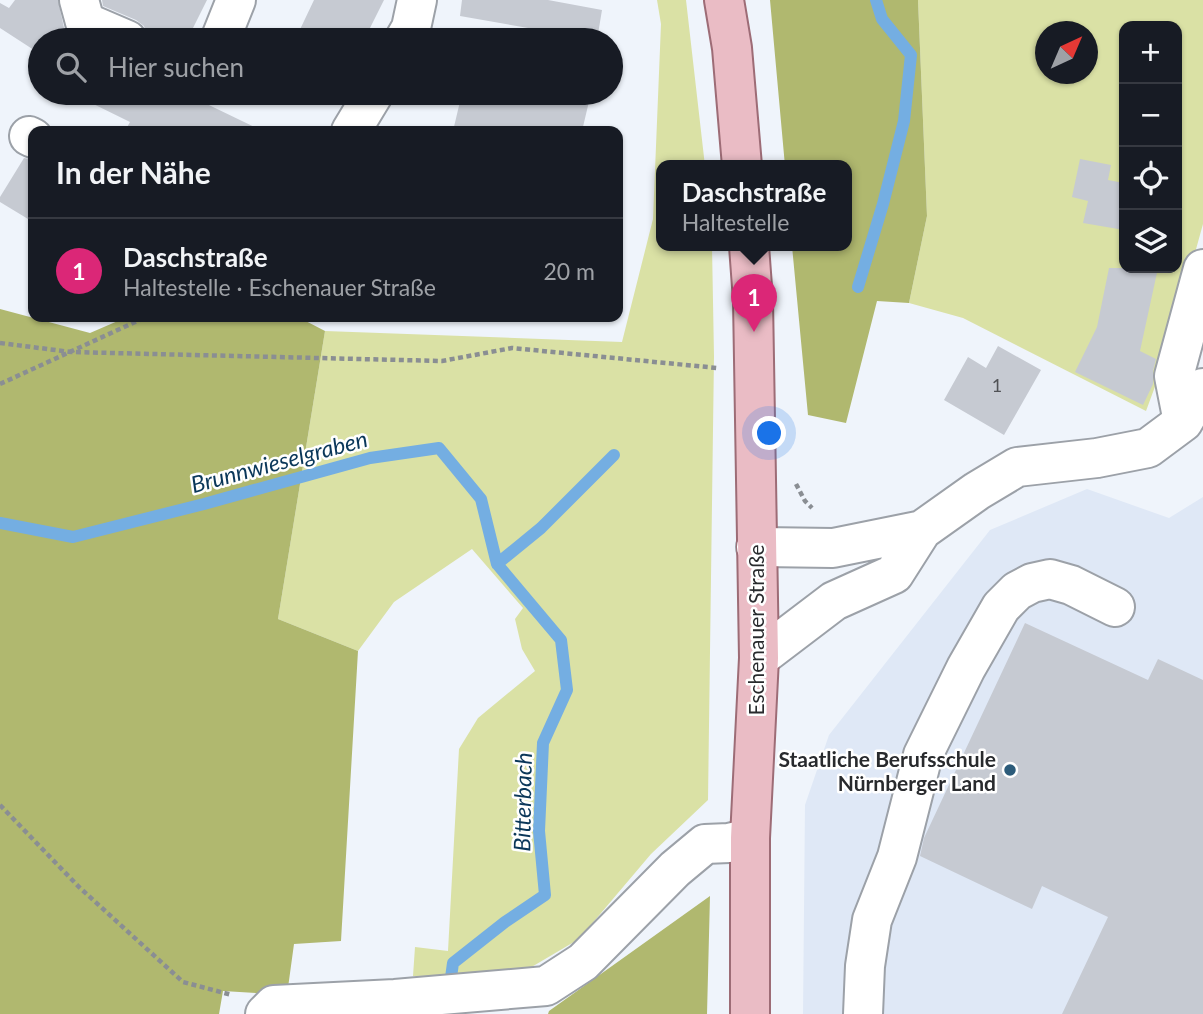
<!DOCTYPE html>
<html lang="de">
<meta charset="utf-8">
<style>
:root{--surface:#171b24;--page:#20242c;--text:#f1f3f6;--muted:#9ea1a6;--line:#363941;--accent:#db2777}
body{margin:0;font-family:Lato,sans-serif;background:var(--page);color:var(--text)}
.controls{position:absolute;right:21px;top:21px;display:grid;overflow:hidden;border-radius:14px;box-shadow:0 2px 5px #0004}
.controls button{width:63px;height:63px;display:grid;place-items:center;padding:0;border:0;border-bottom:2px solid var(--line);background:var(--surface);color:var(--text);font:35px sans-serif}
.compass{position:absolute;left:1035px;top:21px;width:63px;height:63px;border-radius:50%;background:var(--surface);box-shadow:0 2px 5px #0004;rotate:44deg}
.you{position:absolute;left:770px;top:434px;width:24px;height:24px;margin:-18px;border:5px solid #fff;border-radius:50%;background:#1a73e8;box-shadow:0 0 0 10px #1a73e833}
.badge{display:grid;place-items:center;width:46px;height:46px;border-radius:50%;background:var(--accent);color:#fff;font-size:23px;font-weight:700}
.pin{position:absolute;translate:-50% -58px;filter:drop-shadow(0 2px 4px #0008)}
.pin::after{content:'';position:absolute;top:37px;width:24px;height:21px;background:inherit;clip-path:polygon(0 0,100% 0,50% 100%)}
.popup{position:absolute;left:656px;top:160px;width:196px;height:91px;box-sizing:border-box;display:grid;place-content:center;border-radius:14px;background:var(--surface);filter:drop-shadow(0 2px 5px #0005);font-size:23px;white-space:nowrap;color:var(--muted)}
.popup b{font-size:26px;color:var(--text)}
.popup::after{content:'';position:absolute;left:50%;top:100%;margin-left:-14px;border:14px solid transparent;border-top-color:var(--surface)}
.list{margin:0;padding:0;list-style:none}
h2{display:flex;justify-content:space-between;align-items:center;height:91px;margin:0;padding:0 28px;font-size:30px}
h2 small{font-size:23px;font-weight:400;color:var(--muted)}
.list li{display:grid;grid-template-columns:46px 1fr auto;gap:21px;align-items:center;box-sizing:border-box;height:105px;padding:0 28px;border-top:2px solid var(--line)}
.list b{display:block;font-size:26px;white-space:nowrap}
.list p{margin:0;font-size:23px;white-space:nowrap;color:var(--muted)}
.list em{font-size:23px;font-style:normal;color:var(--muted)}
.icon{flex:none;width:38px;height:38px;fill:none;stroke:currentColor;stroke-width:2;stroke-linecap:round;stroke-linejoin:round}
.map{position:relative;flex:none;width:1203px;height:1014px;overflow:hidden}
.search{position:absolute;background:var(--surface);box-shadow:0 2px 5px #0004;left:28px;top:28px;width:595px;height:77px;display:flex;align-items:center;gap:18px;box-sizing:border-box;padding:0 24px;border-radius:38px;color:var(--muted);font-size:26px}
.panel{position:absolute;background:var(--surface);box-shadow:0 2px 5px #0004;left:28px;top:126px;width:595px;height:196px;border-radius:14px}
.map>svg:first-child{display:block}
</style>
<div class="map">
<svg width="1203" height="1014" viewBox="0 0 1203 1014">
<rect width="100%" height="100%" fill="#eff4fb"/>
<path fill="#dfe8f6" d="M 1087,489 L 1169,518 L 1203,497 L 1203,1014 L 803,1014 L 805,805 L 829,735 L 990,530 Z"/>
<path fill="#dae1a5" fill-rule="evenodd" d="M 657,0 L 686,0 L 705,166 L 661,166 L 661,246 L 712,246 L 714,356 L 708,800 L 651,854 L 579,939 L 518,975 L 413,976 L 415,947 L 448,951 L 459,749 L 478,718 L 535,671 L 522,649 L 515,619 L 523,608 L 472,549 L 394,602 L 358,651 L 278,619 L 325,331 L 622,342 L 653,219 L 661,24 Z
M 918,0 L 1203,0 L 1203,224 L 1167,354 L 1146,411 L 963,318 L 909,303 L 927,216 ZM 1124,26 L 1177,26 L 1177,268 L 1124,268 ZM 1046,32 L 1088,32 L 1088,74 L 1046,74 Z"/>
<path fill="#b0b86f" d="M 770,0 L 918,0 L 927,216 L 909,303 L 877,301 L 846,423 L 808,415 L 792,246 L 847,246 L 847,166 L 785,166 Z
M 0,309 L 90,333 L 127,317 L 298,317 L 325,331 L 278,619 L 358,651 L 341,941 L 294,944 L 287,995 L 223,991 L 219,1014 L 0,1014 Z
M 710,896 L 707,1014 L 548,1014 L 549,1011 Z"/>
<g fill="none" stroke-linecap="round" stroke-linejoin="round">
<path stroke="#74aee2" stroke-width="12" d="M 858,287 L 883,204 L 904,121 L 911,55 L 882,19 L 876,0
M 0,523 L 73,537 L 204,504 L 370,458 L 439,448 L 481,499 L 497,564
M 446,1014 L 453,963 L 505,922 L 545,895 L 539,831 L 543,743 L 567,690 L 561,640 L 497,564 L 541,528 L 614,455"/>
</g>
<path fill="#c6cad2" d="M 15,0 L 58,0 L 64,28 L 74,40 L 40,40 L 40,78 L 28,71 L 37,52 L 0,28 L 0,3 L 9,8 Z
M 102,0 L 207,0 L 187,40 L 148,40 L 144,26 L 136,20 L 103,6 Z
M 314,0 L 384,0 L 364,40 L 295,40 Z
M 462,0 L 548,0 L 602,10 L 597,40 L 460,16 Z
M 71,93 L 184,93 L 263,131 L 125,131 L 130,122 Z
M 462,93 L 591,93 L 582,131 L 453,131 Z
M 24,158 L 33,160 L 33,222 L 0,202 L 0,197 Z
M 1080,159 L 1111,165 L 1108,180 L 1124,183 L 1124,230 L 1083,223 L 1088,201 L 1072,197 Z
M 1109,268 L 1158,268 L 1140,351 L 1156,359 L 1153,371 L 1153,384 L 1143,405 L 1075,372 L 1097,327 Z
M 998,346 L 1041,370 L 1004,435 L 944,400 L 968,357 L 986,368 Z
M 1025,623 L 1148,680 L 1158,659 L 1203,680 L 1203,1014 L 1062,1014 L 1108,917 L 1042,886 L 1032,909 L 920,856 L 924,838 Z"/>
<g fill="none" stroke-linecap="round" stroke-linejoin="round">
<g stroke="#9ca1a8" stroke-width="42">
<path id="minor" d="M 79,0 L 85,22 L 127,40
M 220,40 L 236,0
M 404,40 L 411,28 L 417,0
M 351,131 L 374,93
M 29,136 L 33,138
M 1183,422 L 1174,376 L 1203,269
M 756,547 L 833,548 L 922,530 L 977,491 L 1017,467 L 1097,458 L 1148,448 L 1183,422 L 1203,388
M 759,658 L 834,601 L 894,574 L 922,530
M 265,1014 L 274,1005 L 395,999 L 546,986 L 583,962 L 675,869 L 705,844 L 729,843 L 750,838
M 863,1014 L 865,966 L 872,920 L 897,857 L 923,755 L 966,668 L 1001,607 L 1017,591 L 1032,583 L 1050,579 L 1071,585 L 1115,607"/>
</g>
<g stroke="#9d6c76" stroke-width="42">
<path id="major" d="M 724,0 L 732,48 L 742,166
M 749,246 L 753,300 L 759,658 L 750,838 L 750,1014"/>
</g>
<path stroke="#8a8e93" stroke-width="4.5" stroke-dasharray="5 3.5" stroke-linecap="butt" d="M 0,343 L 71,352 L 442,361 L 512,348 L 717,368
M 0,384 L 146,317
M 796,484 L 805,501 L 812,508
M 0,805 L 79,887 L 183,982 L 232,995"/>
<use href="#minor" stroke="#fff" stroke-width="38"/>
<use href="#major" stroke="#eabcc5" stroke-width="38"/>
</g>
<circle fill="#2c5b7a" stroke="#fff" stroke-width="2.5" cx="1010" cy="770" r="7"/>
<g text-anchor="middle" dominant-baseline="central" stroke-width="5" stroke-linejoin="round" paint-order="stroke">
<g font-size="18" fill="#505256">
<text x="997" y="385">1</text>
</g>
<g font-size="21" fill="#282a2d" stroke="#fff">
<text transform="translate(755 630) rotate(-90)">Eschenauer Straße</text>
</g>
<g font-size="21" font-weight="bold" fill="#282a2d" stroke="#fff" text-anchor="end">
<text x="996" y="758">Staatliche Berufsschule<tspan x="996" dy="24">Nürnberger Land</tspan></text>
</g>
<g font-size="23" font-style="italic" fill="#0a3759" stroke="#fff">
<text transform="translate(279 461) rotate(-15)">Brunnwieselgraben</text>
<text transform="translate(522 802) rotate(-89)">Bitterbach</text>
</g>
</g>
</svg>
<div class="controls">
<button>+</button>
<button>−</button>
<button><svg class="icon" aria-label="locate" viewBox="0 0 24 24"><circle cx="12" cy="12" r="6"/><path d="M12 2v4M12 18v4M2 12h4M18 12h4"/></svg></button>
<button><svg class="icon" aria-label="layers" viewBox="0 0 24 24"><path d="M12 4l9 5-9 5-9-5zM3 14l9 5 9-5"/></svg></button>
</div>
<svg class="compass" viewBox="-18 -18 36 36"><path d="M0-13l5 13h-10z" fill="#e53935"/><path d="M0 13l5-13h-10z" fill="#9ea1a6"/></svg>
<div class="you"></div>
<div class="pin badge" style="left:754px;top:332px">1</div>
<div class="popup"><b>Daschstraße</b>Haltestelle</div>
<div class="search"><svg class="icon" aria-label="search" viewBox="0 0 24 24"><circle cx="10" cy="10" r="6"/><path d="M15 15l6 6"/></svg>Hier suchen</div>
<section class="panel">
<h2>In der Nähe<small></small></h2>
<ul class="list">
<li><span class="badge">1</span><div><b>Daschstraße</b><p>Haltestelle · Eschenauer Straße</p></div><em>20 m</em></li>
</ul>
</section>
</div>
